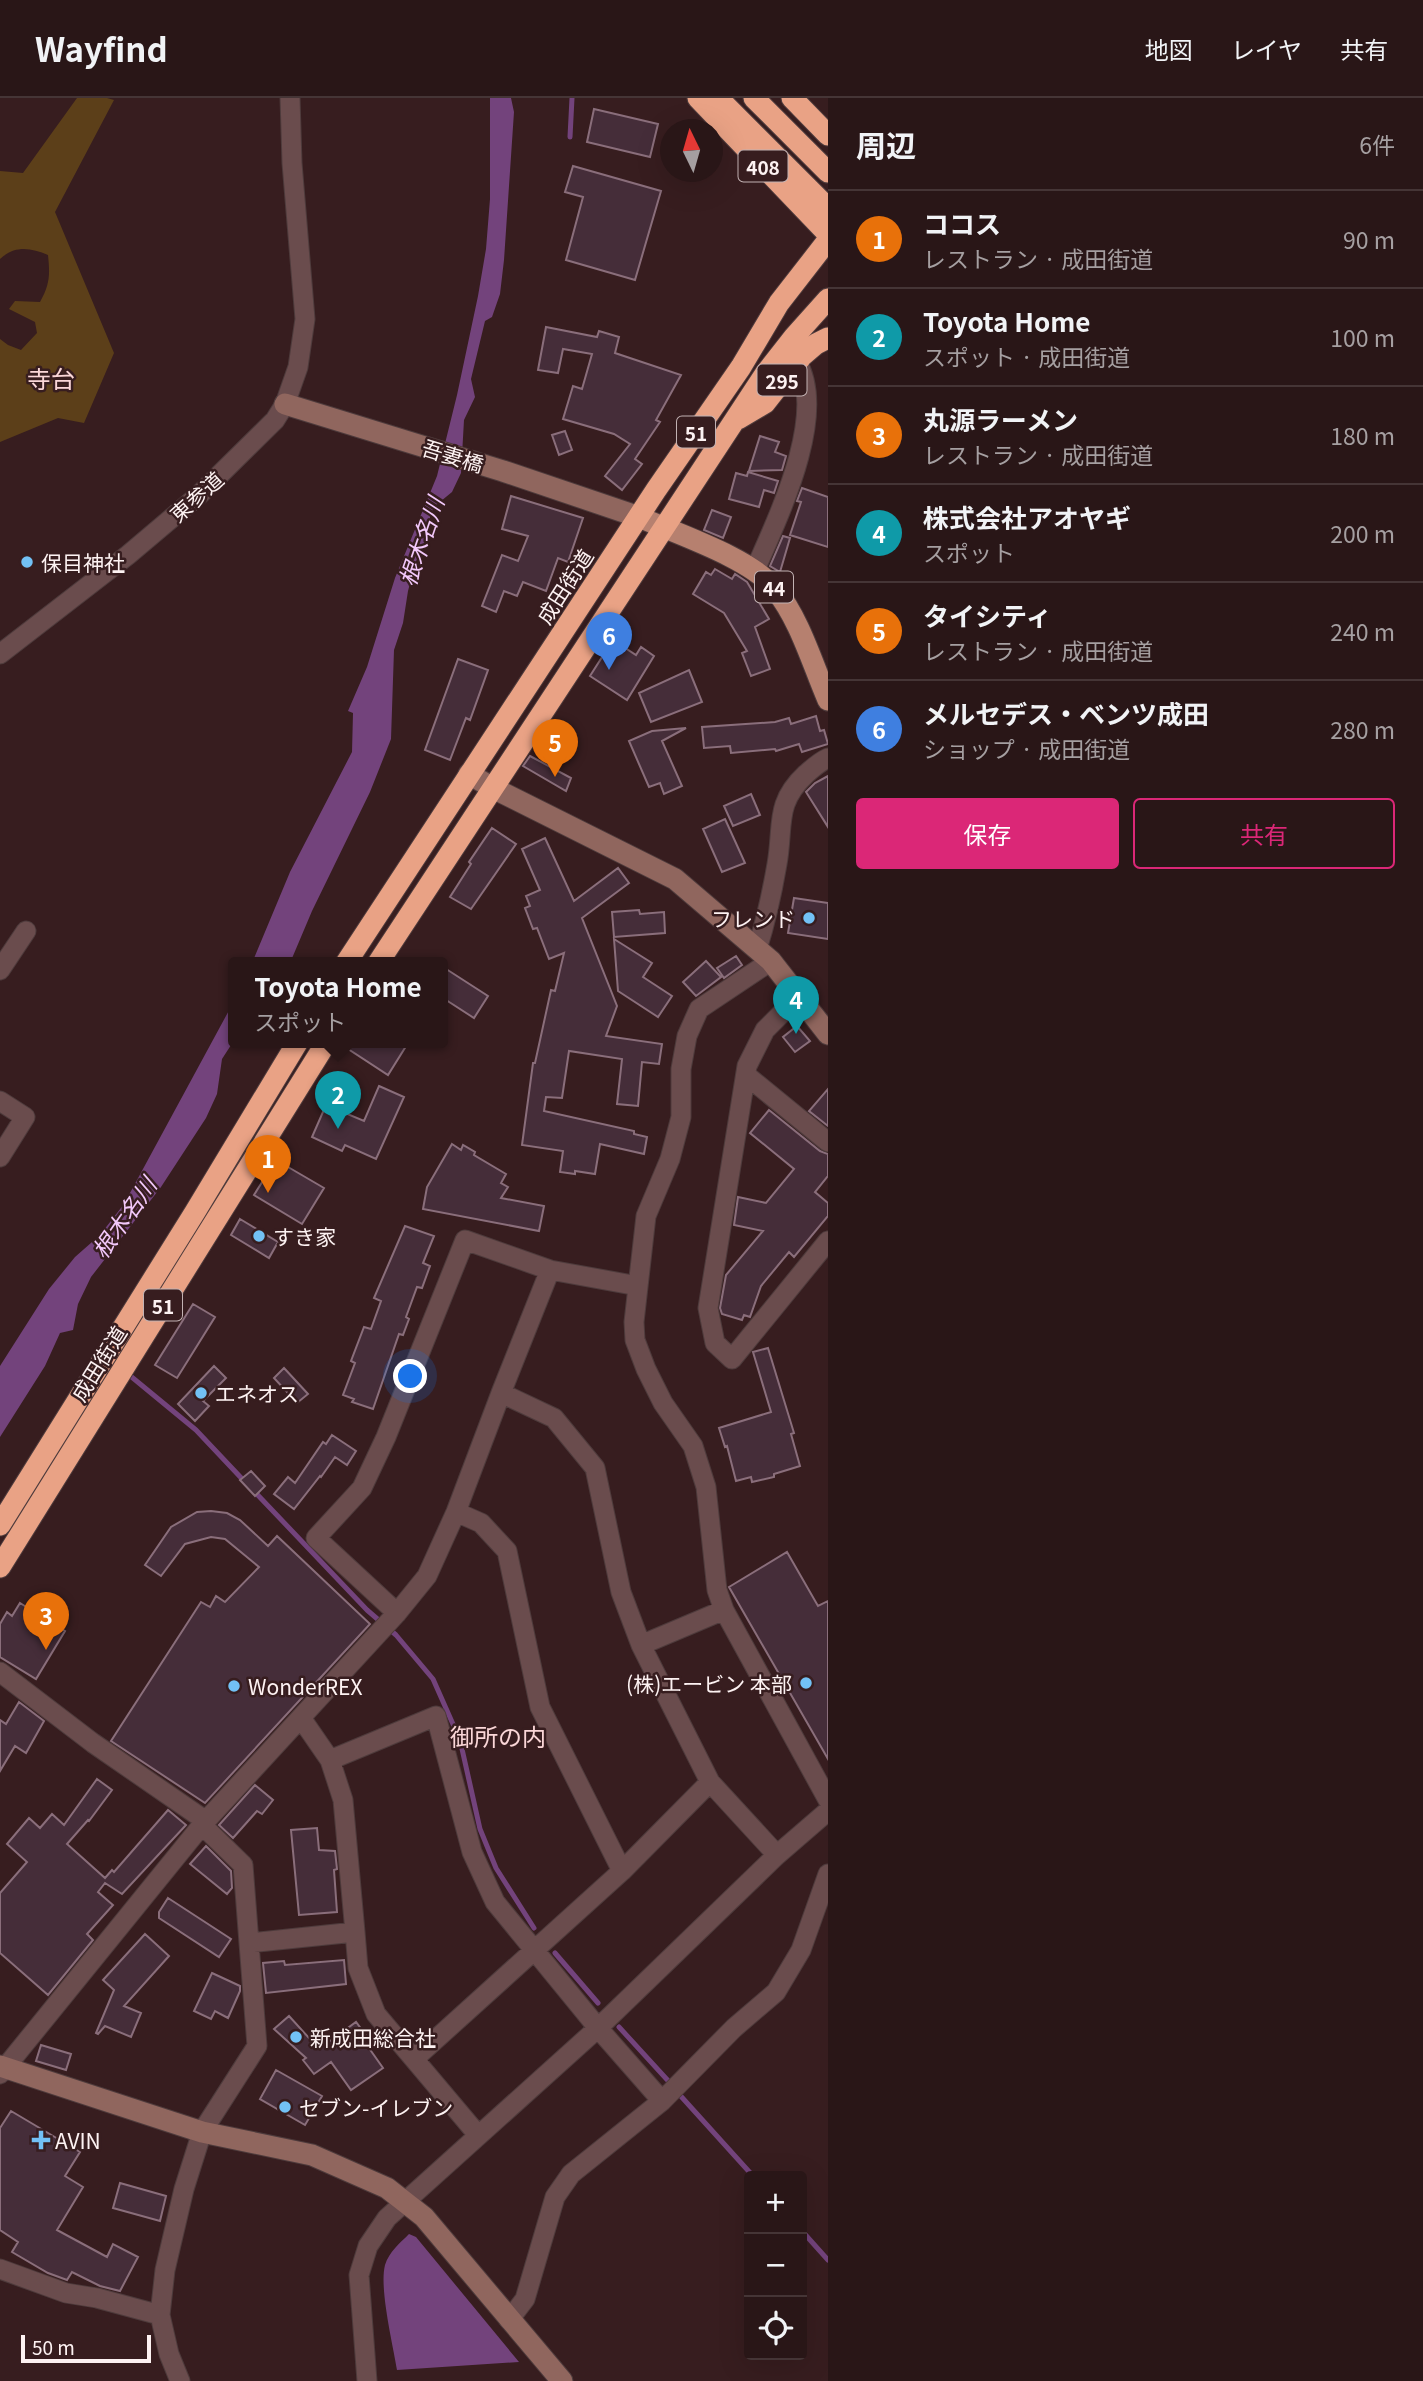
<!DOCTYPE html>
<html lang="ja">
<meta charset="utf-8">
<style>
:root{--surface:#291617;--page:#311f20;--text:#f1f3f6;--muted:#a59fa1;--line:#453536;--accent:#db2777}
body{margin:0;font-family:Georgia,"Noto Sans JP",serif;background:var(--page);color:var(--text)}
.controls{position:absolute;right:21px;bottom:21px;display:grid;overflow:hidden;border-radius:7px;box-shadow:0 7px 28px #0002}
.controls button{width:63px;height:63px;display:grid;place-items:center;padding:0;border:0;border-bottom:2px solid var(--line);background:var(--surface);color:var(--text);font:35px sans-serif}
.compass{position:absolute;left:660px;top:21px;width:63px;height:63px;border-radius:50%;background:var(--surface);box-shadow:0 7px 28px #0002;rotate:355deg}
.scale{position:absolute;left:21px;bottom:18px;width:130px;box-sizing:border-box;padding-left:7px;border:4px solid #fdf2f2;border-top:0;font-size:19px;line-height:24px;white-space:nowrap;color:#fdf2f2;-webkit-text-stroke:5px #371d1f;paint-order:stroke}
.you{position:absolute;left:411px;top:1279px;width:24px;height:24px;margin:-18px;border:5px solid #fff;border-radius:50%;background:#1a73e8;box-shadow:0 0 0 10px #1a73e833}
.badge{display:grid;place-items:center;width:46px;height:46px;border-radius:50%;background:var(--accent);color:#fff;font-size:23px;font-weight:700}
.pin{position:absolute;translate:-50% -58px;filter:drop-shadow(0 2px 4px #0008)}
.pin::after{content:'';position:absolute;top:37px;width:24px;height:21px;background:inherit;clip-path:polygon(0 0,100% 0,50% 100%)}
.popup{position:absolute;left:228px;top:859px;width:220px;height:91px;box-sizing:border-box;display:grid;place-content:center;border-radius:7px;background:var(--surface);filter:drop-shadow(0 2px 5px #0005);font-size:23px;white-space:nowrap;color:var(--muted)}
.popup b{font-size:26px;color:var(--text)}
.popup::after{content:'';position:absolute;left:50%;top:100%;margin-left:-14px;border:14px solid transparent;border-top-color:var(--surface)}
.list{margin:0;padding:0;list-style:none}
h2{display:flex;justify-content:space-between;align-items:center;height:91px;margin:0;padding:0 28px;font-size:30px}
h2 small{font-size:23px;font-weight:400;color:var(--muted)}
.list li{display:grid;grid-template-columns:46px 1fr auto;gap:21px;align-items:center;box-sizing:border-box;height:98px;padding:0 28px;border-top:2px solid var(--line)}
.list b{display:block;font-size:26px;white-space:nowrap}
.list p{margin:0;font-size:23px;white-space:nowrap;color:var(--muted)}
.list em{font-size:23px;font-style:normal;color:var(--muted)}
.actions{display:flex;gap:14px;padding:21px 28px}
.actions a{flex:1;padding:16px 0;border:2px solid var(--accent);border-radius:7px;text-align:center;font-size:24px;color:var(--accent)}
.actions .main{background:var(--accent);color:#fff}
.icon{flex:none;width:38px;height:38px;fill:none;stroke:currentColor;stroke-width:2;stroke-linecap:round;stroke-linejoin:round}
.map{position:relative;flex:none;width:828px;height:2283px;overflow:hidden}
header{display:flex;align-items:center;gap:42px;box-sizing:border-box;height:98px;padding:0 35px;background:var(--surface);border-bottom:2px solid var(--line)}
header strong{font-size:33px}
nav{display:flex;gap:38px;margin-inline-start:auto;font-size:24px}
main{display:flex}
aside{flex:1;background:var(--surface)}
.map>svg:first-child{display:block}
</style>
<header>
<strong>Wayfind</strong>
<nav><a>地図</a><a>レイヤ</a><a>共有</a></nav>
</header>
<main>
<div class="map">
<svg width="828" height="2283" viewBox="0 0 828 2283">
<rect width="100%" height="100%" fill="#371d1f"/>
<path fill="#5c3f19" d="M 77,0 L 107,0 L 114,2 L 55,114 L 114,255 L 84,325 L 58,320 L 0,344 L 0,241 L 8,247 L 21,252 L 37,235 L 35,224 L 9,211 L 15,203 L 40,204 C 50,186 50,177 48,157 C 31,150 15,147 0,161 L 0,73 L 23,75 Z"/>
<path fill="#73437c" d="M 490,0 L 511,0 L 514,14 L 504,162 L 500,196 L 492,219 L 485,223 L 471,281 L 475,299 L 464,322 L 461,375 L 452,394 L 435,408 L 430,417 L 430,443 L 416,463 L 408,493 L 403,525 L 394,552 L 391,641 L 370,694 L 312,813 L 290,865 L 252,865 L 290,774 L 352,654 L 353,615 L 348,613 L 367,569 L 395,480 L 437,378 L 457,297 L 478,198 L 486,151 L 490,101 Z
M 233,905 L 233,944 L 222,961 L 217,996 L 206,1020 L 161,1089 L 91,1179 L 78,1206 L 73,1232 L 60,1235 L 45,1268 L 0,1339 L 0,1268 L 49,1191 L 75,1159 L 100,1137 L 124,1106 Z
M 409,2136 L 416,2139 L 519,2264 L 397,2272 C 393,2247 379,2190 385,2167 C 389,2154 400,2145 409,2136 Z"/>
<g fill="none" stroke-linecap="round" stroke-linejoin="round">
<path stroke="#73437c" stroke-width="5" d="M 570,39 L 572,0
M 128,1276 L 196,1332 L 246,1385
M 253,1392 L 367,1512 L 396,1537 L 433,1581 L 460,1642 L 480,1731 L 496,1770 L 534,1830
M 555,1855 L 598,1905
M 619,1929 L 672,1987
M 678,1995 L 753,2078
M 802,2133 L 828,2162"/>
</g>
<path fill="#452d39" stroke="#8a6e7b" stroke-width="2" d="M 594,11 L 658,26 L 650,59 L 587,44 Z
M 573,68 L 661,93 L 635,182 L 566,162 L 583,99 L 565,94 Z
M 546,229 L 597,239 L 599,233 L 619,239 L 615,255 L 681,277 L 656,322 L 660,324 L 635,361 L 642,366 L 622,392 L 605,378 L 630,346 L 614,336 L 563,321 L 573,288 L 582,291 L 592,256 L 563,251 L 558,275 L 538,272 Z
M 565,333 L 572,352 L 559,357 L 552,337 Z
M 760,338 L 779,344 L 775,354 L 786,358 L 782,372 L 749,373 Z
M 748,374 L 778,383 L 774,395 L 764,392 L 759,409 L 729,401 L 736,375 L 747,378 Z
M 802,390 L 828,399 L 828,449 L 790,437 L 801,404 L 797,403 Z
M 511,398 L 583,420 L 568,464 L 558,460 L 546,493 L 523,484 L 517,498 L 504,493 L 496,514 L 482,508 L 502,457 L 518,463 L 528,438 L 502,431 Z
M 712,412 L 731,419 L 723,440 L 704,432 Z
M 783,438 L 790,440 L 780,474 L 770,468 Z
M 715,471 L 732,481 L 735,476 L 747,484 L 769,521 L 755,529 L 770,571 L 751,578 L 742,555 L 747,553 L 724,515 L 693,496 L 706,474 L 711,477 Z
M 613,542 L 636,557 L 641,549 L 654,558 L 627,602 L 590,578 Z
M 458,561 L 488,572 L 470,622 L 466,620 L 450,662 L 425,652 Z
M 689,572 L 702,604 L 651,624 L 639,595 Z
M 816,618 L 820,633 L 824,632 L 828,646 L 802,654 L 799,646 L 776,653 L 775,651 L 731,655 L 730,648 L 704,650 L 702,629 L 775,624 L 789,620 L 791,626 Z
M 686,630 L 662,643 L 682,688 L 664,696 L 660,685 L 649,689 L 629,643 L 652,633 Z
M 530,658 L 571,680 L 566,693 L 523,668 Z
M 828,678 L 828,729 L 806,694 L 815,685 Z
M 751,696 L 760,717 L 733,728 L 724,708 Z
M 725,721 L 745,765 L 722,774 L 703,731 Z
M 492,730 L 516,746 L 471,811 L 450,799 L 471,766 L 469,764 Z
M 545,740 L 574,803 L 618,770 L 629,785 L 582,820 L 617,908 L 606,938 L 662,946 L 659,966 L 642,964 L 638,1008 L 617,1006 L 622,961 L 569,953 L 562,1000 L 546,999 L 544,1013 L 634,1033 L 634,1036 L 647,1039 L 644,1056 L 600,1046 L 595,1076 L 575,1073 L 575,1076 L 560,1074 L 563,1053 L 522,1047 L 533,965 L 535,965 L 551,892 L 555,893 L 564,855 L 549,861 L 537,830 L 533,831 L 525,810 L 530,808 L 526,798 L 540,792 L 522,751 Z
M 794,800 L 828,805 L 828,841 L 788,835 Z
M 639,812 L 640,816 L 664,814 L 665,835 L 614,839 L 612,814 Z
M 614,841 L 652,865 L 643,879 L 672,898 L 658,919 L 618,893 Z
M 736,858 L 742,867 L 724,880 L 717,870 Z
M 706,863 L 721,879 L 696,898 L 683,884 Z
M 443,869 L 488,898 L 474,920 L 443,900 Z
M 797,928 L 810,943 L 795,954 L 783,939 Z
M 339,945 L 408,945 L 388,977 Z
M 379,988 L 404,999 L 376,1061 L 345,1047 L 342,1053 L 312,1039 L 326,1007 L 364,1023 Z
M 828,991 L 828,1028 L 809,1013 Z
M 769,1012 L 820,1053 L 828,1056 L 828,1078 L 815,1094 L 828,1105 L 828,1118 L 794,1159 L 789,1154 L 761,1188 L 750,1219 L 744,1217 L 742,1222 L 722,1216 L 720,1210 L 726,1177 L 763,1133 L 734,1127 L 738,1099 L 766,1105 L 794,1071 L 750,1035 Z
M 452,1046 L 461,1052 L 463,1047 L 475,1054 L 474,1057 L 506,1076 L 501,1085 L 508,1089 L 501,1100 L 544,1108 L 539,1133 L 423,1111 L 427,1089 Z
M 276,1062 L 324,1090 L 302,1126 L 254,1097 Z
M 240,1121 L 278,1144 L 269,1160 L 231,1137 Z
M 405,1128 L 434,1138 L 423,1165 L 430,1168 L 422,1190 L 417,1189 L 406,1219 L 409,1221 L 403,1237 L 399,1236 L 373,1311 L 352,1304 L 354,1301 L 343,1297 L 355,1265 L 351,1263 L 364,1229 L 371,1231 L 381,1203 L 374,1200 Z
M 193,1206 L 215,1219 L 177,1280 L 155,1267 Z
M 768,1250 L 794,1335 L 791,1336 L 800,1368 L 774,1376 L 774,1379 L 752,1384 L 751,1379 L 736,1383 L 727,1348 L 725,1349 L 719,1330 L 771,1314 L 753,1254 Z
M 214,1268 L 226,1280 L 203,1303 L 209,1308 L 195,1323 L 178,1306 Z
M 284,1270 L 308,1296 L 297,1305 L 274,1280 Z
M 332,1337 L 356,1353 L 347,1367 L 335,1359 L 321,1379 L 320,1378 L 294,1411 L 274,1396 L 288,1379 L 295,1385 L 323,1344 L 326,1346 Z
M 251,1373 L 265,1388 L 255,1398 L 240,1382 Z
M 211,1413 L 227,1415 L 240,1422 L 268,1448 L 277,1438 L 370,1526 L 205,1705 L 111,1643 L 201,1504 L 210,1509 L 216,1498 L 225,1504 L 259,1469 L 225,1441 L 211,1439 L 185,1446 L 161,1478 L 145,1467 L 171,1429 L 197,1414 Z
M 787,1454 L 818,1508 L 828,1503 L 828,1661 L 729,1489 Z
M 20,1505 L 65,1533 L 36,1581 L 0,1559 L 0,1526 L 7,1514 L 12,1518 Z
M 19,1604 L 44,1623 L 26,1655 L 15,1648 L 0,1673 L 0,1622 L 6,1626 Z
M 97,1681 L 112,1692 L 89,1723 L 88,1722 L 67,1746 L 105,1780 L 112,1772 L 114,1774 L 168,1712 L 186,1727 L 122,1796 L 105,1785 L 98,1794 L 113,1807 L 87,1836 L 93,1842 L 48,1897 L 0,1855 L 0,1795 L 27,1764 L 7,1746 L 29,1720 L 40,1730 L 52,1716 L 64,1727 Z
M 255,1687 L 273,1702 L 262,1716 L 257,1713 L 233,1740 L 219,1727 Z
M 317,1730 L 319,1752 L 335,1753 L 337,1771 L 334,1772 L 337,1814 L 299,1817 L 291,1732 Z
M 206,1748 L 231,1773 L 232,1790 L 227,1796 L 190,1766 Z
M 168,1800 L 231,1841 L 219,1859 L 159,1820 L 159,1814 Z
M 145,1836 L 169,1858 L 124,1908 L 141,1915 L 131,1939 L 105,1928 L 98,1936 L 96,1935 L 114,1892 L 103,1882 Z
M 344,1862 L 346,1886 L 266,1895 L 263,1865 L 284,1863 L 285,1867 Z
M 212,1875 L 240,1888 L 240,1893 L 228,1920 L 215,1913 L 211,1921 L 194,1913 Z
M 289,1918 L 319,1951 L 356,1924 L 368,1940 L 364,1943 L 383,1970 L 351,1992 L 331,1964 L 314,1976 L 303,1962 L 306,1960 L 274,1931 Z
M 41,1947 L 71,1956 L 66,1972 L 36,1963 Z
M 276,1972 L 322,1998 L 305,2027 L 260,2001 Z
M 11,2013 L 80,2054 L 65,2078 L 83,2089 L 57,2132 L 107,2159 L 113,2146 L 138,2159 L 120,2193 L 100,2188 L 72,2174 L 67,2182 L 48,2175 L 12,2154 L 18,2144 L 0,2132 L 0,2030 Z
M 120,2085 L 166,2098 L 160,2123 L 113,2110 Z"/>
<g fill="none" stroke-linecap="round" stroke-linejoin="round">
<g stroke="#4e3b3c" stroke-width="21">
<path id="street" d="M 755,472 C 778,419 828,317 797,264
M 0,556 L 128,457 L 199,397 L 275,322 L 285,306 L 298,269 L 305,221 L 292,65 L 290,0
M 757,851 C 766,823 772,795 777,766 C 784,727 774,706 806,676 C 813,670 819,664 828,660
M 771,863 L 699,911 L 687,938 L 681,971 L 681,1019 L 670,1061 L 646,1118 L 634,1224 L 635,1242 L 646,1271 L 663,1305 L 693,1348 L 706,1389 L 717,1492 L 724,1512 L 828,1702
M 0,872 L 26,833
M 798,899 L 765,932 L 747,968 L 708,1210 L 715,1245 L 732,1261 L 828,1143
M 746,977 L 828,1044
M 0,1003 L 25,1019 L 0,1059
M 638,1188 L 550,1172 L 501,1295 L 554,1320 L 595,1370 L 621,1494 L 641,1547 L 710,1684 L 777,1757
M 456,1414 L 481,1425 L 507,1453 L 540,1609 L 622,1773
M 397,1515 L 316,1440 L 362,1390 L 386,1339 L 465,1142 L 550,1172
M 641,1547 L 724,1512
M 0,1574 L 93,1645 L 206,1723
M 301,1620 L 330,1662 L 343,1702 L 355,1834
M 330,1662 L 436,1618 L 472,1754 L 495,1804 L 598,1930 L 662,2003 L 571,2076 L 555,2099 L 525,2201 L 509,2222
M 414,1961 L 622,1773 L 710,1684
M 0,1976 L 202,1727
M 662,2003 L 734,1930 L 776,1894 L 801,1852 L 828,1776
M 478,2037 L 376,1916 L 358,1870 L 355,1834 L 249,1845 L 243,1767 L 202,1727 L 397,1515 L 427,1478 L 456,1414 L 501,1295
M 0,2171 L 66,2195 L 97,2200 L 160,2217
M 180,2283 L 169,2256 L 160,2217 L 165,2172 L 184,2091 L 202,2034 L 257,1948 L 249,1845
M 367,2283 L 359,2177 L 368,2148 L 387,2120 L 598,1930 L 777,1757 L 828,1713"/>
</g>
<g stroke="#4e3b3c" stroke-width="23">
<path id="secondary" d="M 285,306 L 503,373 L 639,419
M 469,676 L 493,690 L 675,781 L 771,863 L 828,936
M 0,1968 L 202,2034 L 312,2057 L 387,2090 L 424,2119 L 562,2283"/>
</g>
<g stroke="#4e3b3c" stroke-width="23">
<path id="primary" d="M 639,419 C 677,436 751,460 775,491 C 800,522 812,565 828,602"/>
</g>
<g stroke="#4e3b3c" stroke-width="23">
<path id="highway" d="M 698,0 L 828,136
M 718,0 L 828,110
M 754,0 L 828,74
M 792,0 L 828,37
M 738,321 L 765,305 L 802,258 L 816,246 L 828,240
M 346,865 L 656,392 L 741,269 L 779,205 L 828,142
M 378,865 L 765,276 L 794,239 L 828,201
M 0,1427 L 195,1114 L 297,945
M 0,1469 L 326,945"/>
</g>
<use href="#street" stroke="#6a4c4d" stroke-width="19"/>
<use href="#secondary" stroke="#90665e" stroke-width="21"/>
<use href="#primary" stroke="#b6806f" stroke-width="21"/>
<use href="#highway" stroke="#e9a285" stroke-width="21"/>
</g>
<g fill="#72c1f5" stroke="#371d1f" stroke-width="2.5">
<circle cx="27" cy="464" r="7"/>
<circle cx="809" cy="820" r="7"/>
<circle cx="259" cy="1138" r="7"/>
<circle cx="201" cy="1295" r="7"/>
<circle cx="806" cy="1585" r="7"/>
<circle cx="234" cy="1588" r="7"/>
<circle cx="296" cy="1939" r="7"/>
<circle cx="285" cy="2009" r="7"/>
<path d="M37.5 2031.5h7v7h7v7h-7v7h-7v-7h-7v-7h7z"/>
</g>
<g text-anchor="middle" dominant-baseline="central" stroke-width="5" stroke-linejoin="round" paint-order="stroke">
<g fill="#371d1f" stroke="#c2b2b3" stroke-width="2">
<rect x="738.5" y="52.5" width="49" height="31" rx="5"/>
<rect x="757.5" y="266.5" width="49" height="31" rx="5"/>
<rect x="677" y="318.5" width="38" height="31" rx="5"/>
<rect x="755" y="473.5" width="38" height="31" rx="5"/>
<rect x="144" y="1191.5" width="38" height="31" rx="5"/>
</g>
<g font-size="19" font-weight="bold" fill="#fdf2f2">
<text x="763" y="68">408</text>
<text x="782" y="282">295</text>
<text x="696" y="334">51</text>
<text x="774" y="489">44</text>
<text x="163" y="1207">51</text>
</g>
<g font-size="21" fill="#fdf2f2" stroke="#371d1f">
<text transform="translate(453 357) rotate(17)">吾妻橋</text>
<text transform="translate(196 398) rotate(-42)">東参道</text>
<text transform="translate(564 488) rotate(-57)">成田街道</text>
<text transform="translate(98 1265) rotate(-58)">成田街道</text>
</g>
<g font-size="21" fill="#fdf2f2" stroke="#371d1f" text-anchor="start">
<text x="41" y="464">保目神社</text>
<text x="795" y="820" text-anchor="end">フレンド</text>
<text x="273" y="1138">すき家</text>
<text x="215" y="1295">エネオス</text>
<text x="792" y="1585" text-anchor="end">(株)エービン 本部</text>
<text x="248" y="1588">WonderREX</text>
<text x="310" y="1939">新成田総合社</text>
<text x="299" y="2009">セブン-イレブン</text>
<text x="55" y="2042">AVIN</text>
</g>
<g font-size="23" font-style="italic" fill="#f3c9fb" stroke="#371d1f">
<text transform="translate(420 443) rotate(-71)">根木名川</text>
<text transform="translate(123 1119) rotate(-55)">根木名川</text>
</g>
<g font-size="24" fill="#fad6d7" stroke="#371d1f">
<text x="51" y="279">寺台</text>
<text x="498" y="1637">御所の内</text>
</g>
</g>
</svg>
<div class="controls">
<button>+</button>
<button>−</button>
<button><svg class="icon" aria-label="locate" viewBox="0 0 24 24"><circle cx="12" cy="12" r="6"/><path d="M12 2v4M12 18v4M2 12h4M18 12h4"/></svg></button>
</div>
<svg class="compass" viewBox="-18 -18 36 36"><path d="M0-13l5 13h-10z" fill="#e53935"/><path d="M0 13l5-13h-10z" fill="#a59fa1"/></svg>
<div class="scale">50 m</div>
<div class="you"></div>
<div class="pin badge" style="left:268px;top:1095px;background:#e8710a">1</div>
<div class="pin badge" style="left:338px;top:1031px;background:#0f9aa8">2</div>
<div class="popup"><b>Toyota Home</b>スポット</div>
<div class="pin badge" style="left:46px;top:1552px;background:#e8710a">3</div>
<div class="pin badge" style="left:796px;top:936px;background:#0f9aa8">4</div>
<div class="pin badge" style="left:555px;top:679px;background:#e8710a">5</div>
<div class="pin badge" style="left:609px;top:572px;background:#3f7fe0">6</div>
</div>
<aside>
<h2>周辺<small>6件</small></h2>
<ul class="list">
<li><span class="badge" style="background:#e8710a">1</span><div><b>ココス</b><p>レストラン · 成田街道</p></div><em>90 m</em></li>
<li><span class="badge" style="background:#0f9aa8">2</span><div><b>Toyota Home</b><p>スポット · 成田街道</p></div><em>100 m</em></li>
<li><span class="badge" style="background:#e8710a">3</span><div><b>丸源ラーメン</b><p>レストラン · 成田街道</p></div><em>180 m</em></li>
<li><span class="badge" style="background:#0f9aa8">4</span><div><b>株式会社アオヤギ</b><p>スポット</p></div><em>200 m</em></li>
<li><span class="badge" style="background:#e8710a">5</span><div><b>タイシティ</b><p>レストラン · 成田街道</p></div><em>240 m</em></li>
<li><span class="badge" style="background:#3f7fe0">6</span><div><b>メルセデス・ベンツ成田</b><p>ショップ · 成田街道</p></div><em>280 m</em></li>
</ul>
<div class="actions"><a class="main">保存</a><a>共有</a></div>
</aside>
</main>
